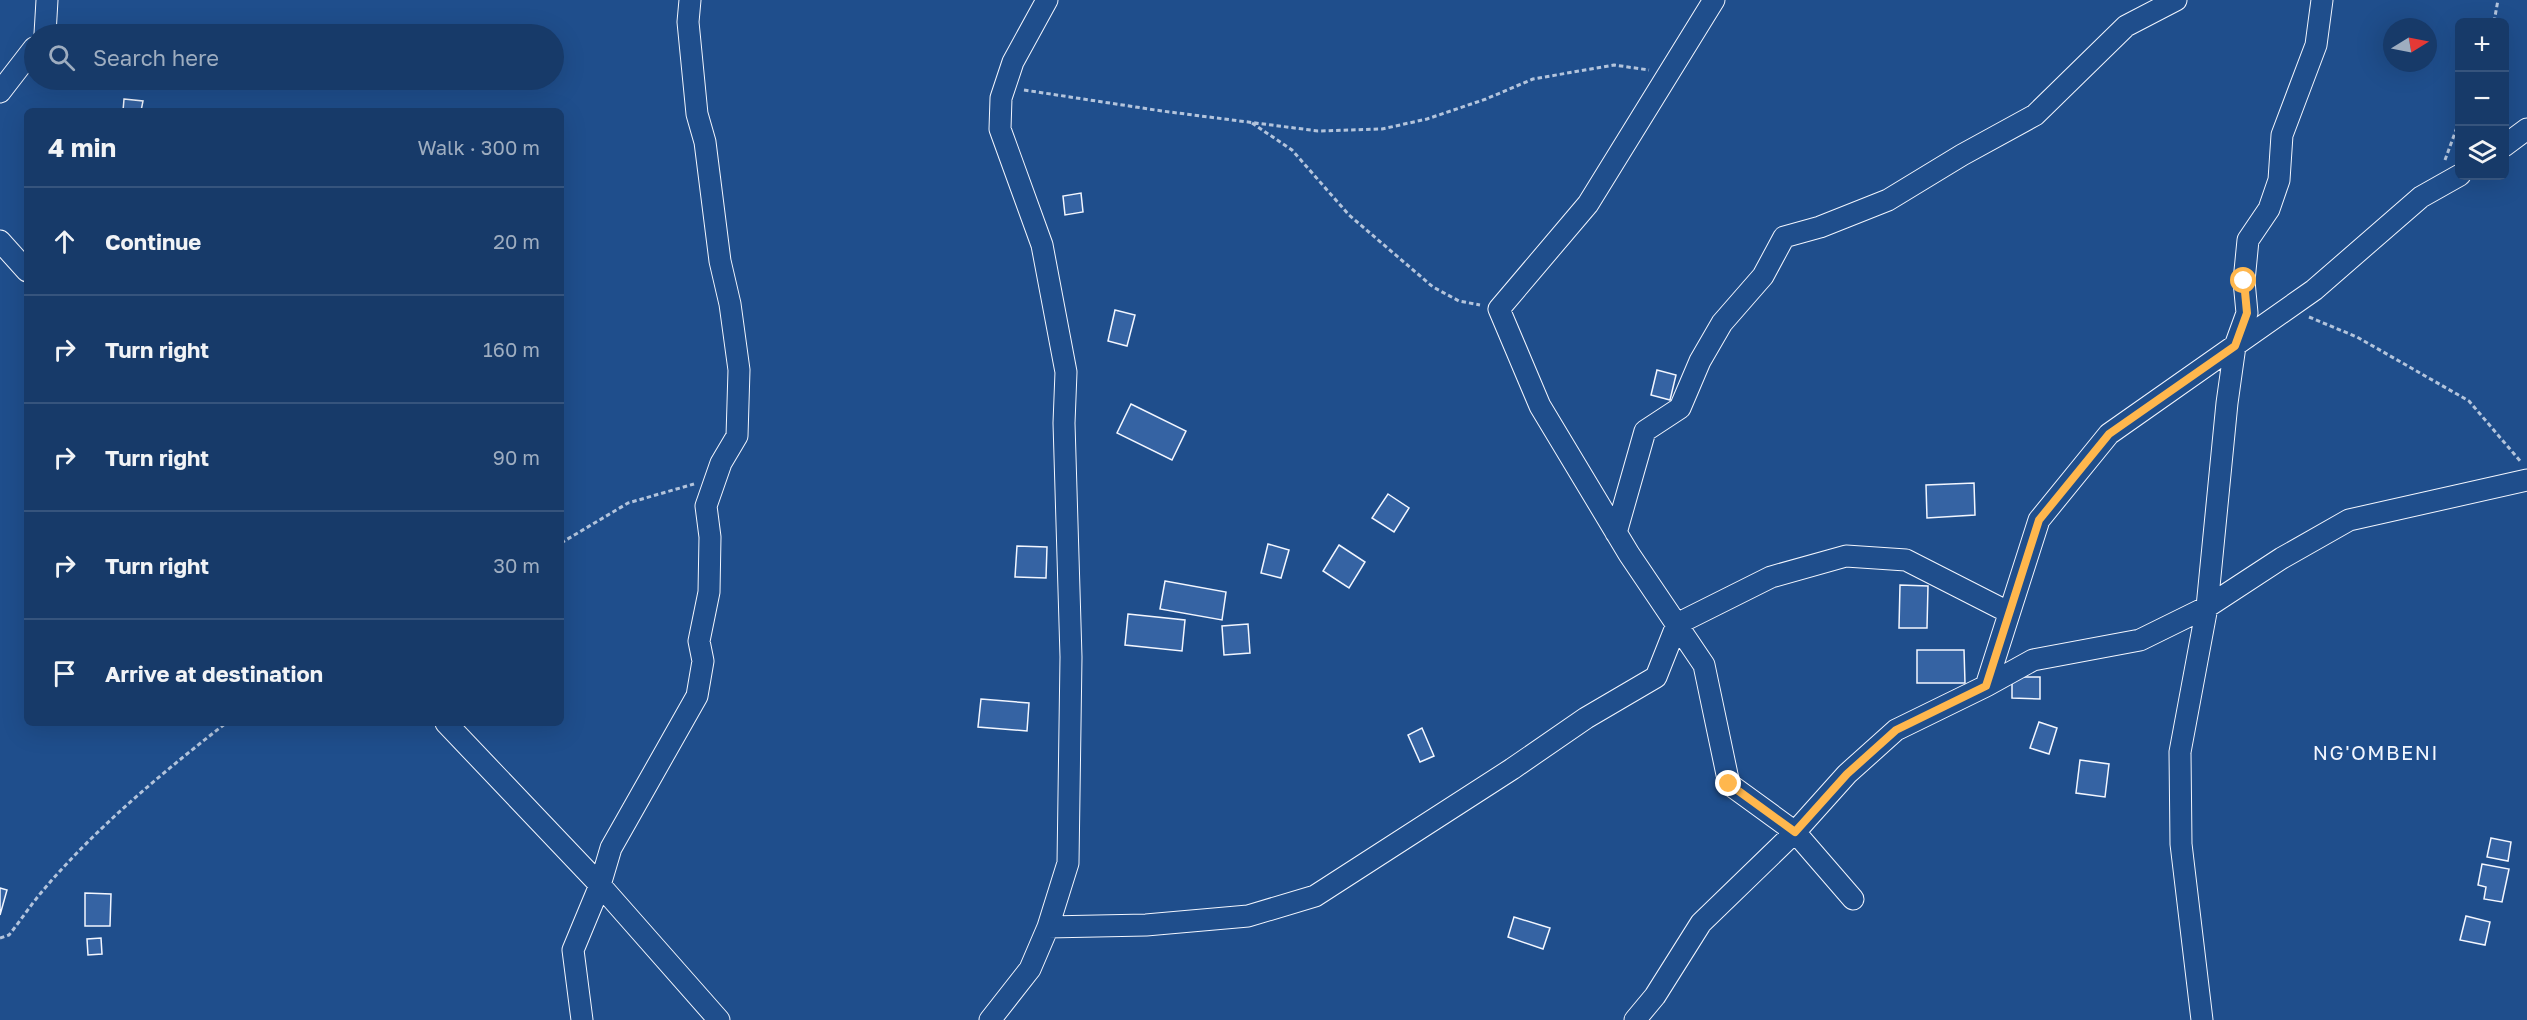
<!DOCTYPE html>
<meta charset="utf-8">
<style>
:root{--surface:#173a69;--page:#20416f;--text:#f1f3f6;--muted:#9eadc0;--line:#36547d}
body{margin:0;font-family:"Golos Text",sans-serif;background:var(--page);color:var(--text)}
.controls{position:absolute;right:18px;top:18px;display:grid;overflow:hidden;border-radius:9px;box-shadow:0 6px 24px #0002}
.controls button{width:54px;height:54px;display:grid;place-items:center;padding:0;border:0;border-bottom:2px solid var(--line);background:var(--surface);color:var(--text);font:30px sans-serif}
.compass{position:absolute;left:2383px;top:18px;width:54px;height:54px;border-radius:50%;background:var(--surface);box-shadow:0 6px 24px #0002;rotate:80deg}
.stop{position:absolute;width:18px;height:18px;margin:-14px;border:4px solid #ffb74d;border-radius:50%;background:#fff}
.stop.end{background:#ffb74d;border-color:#fff;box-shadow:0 2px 6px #0008}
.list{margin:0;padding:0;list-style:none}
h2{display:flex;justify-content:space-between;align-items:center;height:78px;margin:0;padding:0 24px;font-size:26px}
h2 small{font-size:20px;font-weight:400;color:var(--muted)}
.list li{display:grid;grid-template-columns:39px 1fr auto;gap:18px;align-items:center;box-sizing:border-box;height:108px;padding:0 24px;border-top:2px solid var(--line)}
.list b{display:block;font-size:22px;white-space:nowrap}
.list em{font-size:20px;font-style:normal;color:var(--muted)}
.icon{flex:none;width:33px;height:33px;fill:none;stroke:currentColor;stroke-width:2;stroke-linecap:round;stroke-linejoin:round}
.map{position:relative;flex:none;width:2527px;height:1020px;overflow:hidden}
.search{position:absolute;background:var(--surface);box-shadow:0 6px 24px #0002;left:24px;top:24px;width:540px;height:66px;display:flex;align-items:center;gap:15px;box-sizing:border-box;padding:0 21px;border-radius:33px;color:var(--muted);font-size:22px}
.panel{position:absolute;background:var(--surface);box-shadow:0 6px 24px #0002;left:24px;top:108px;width:540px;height:618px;border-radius:9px}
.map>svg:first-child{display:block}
</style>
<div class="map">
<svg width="2527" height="1020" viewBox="0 0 2527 1020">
<rect width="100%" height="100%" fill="#1f4e8c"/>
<path fill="#3563a3" stroke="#f2f6ff" stroke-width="1.5" d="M 124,99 L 143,101 L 141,111 L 123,111 Z
M 1081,193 L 1083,212 L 1065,215 L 1063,196 Z
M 1115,310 L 1135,315 L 1127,346 L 1108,341 Z
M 1657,370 L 1676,375 L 1670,400 L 1651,395 Z
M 1131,404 L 1186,431 L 1172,460 L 1117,433 Z
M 1974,483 L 1975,515 L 1927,518 L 1926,485 Z
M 1388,494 L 1409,508 L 1394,532 L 1372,518 Z
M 1268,544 L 1289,550 L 1281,578 L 1261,573 Z
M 1339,545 L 1365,562 L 1349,588 L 1323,571 Z
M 1017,546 L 1047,547 L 1046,578 L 1015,577 Z
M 1165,581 L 1226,592 L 1222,620 L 1160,609 Z
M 1900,585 L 1928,586 L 1927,628 L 1899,628 Z
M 1128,614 L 1185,620 L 1182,651 L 1125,645 Z
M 1248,624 L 1250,653 L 1224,655 L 1222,626 Z
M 1917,650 L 1964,650 L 1965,683 L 1917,683 Z
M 2012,677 L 2040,677 L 2040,699 L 2012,698 Z
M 981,699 L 1029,703 L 1027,731 L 978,727 Z
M 2039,722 L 2057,728 L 2049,754 L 2030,748 Z
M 1422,728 L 1434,756 L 1420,762 L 1408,735 Z
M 2080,760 L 2109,764 L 2105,797 L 2076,793 Z
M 2491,838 L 2511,842 L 2508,861 L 2487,857 Z
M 2482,864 L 2509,869 L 2502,902 L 2484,899 L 2486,887 L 2478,885 Z
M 0,888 L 7,890 L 0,915 Z
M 85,893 L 111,894 L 110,926 L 85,926 Z
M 2466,916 L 2490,922 L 2485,945 L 2460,940 Z
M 1514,917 L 1550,928 L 1543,949 L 1508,937 Z
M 101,938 L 102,954 L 88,955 L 87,939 Z"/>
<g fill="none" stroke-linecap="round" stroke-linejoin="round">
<g stroke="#f2f6ff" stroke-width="23">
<path id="minor" d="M 1714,0 L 1588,204 L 1499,309 L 1540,406 L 1629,554 L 1704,665 L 1729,784 L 1795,832 L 1853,899
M 45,34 L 47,0
M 0,92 L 34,48
M 2504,146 L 2527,129
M 0,241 L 27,271
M 1616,533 L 1645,431 L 1680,408 L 1700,361 L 1722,323 L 1763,276 L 1784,237 L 1820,227 L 1888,200 L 1962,155 L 2035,115 L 2126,26 L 2176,0
M 1986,686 L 2033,660 L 2140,640 L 2207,607 L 2282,558 L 2349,520 L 2527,480
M 446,723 L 600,885 L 719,1020
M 1048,927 L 1146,925 L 1248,916 L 1315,896 L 1512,769 L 1586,718 L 1656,677 L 1677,624 L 1771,577 L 1846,556 L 1906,560 L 2008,612
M 582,1020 L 573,950 L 600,885 L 611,848 L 697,696 L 703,661 L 699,641 L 709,592 L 710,537 L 706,506 L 721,463 L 737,436 L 739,370 L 730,304 L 720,261 L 705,142 L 697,114 L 688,22 L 690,0
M 990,1020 L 1030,969 L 1048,927 L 1068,863 L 1071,657 L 1064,423 L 1066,372 L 1042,245 L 1000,129 L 1001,98 L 1013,62 L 1047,0
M 1635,1020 L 1655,996 L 1701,923 L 1795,832 L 1847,774 L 1896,730 L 1986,686 L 2039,520 L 2109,434 L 2314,290 L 2421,197 L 2460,175
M 2202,1020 L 2181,844 L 2180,752 L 2207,607 L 2227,403 L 2235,346 L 2247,313 L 2244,281 L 2248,240 L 2269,209 L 2279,180 L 2282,135 L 2316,45 L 2322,0"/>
</g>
<path stroke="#b3c4dc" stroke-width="3" stroke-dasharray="4.5 3" stroke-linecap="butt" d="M 2494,22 L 2498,0
M 1024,90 L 1162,111 L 1318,131 L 1382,129 L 1427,119 L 1486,99 L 1533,79 L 1614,65 L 1649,70
M 1252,123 L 1292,150 L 1349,215 L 1433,287 L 1459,301 L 1480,305
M 2445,160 L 2460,119
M 2309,317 L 2357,337 L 2469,401 L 2521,462
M 561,543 L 628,503 L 694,484
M 0,938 L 9,935 C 21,920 32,903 45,888 C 98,826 162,773 226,723"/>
<use href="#minor" stroke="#1f4e8c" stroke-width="21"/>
</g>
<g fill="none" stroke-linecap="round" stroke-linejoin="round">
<path stroke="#ffb74d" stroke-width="8" d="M 1729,784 L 1795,832 L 1847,774 L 1896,730 L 1986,686 L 2039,520 L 2109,434 L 2235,346 L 2247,313 L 2244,281"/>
</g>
<g text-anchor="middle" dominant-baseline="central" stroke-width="4.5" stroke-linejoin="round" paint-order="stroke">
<g font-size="20" letter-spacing="1.5" fill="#f2f6ff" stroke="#1f4e8c">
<text x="2376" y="752">NG'OMBENI</text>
</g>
</g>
</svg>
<div class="controls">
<button>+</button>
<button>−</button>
<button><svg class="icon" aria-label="layers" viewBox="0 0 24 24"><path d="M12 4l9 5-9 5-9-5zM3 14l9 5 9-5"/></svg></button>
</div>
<svg class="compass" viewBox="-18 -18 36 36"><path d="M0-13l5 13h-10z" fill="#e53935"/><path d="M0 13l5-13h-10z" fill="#9eadc0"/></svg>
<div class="stop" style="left:2244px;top:281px"></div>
<div class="stop end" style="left:1729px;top:784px"></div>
<div class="search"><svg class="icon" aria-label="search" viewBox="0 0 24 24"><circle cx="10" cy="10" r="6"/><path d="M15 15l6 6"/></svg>Search here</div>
<section class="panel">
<h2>4 min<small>Walk · 300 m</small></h2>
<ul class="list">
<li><svg class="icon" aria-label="ahead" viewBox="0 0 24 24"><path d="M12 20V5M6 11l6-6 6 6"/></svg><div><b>Continue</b></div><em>20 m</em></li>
<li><svg class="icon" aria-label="right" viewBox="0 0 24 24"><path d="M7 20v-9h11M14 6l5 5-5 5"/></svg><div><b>Turn right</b></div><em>160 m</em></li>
<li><svg class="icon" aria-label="right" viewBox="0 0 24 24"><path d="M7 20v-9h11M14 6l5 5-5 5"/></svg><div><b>Turn right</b></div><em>90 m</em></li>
<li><svg class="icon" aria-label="right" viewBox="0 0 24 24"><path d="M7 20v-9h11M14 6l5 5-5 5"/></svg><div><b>Turn right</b></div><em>30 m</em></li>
<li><svg class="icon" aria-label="arrive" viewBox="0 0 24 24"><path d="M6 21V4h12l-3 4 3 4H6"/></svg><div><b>Arrive at destination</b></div></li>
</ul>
</section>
</div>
